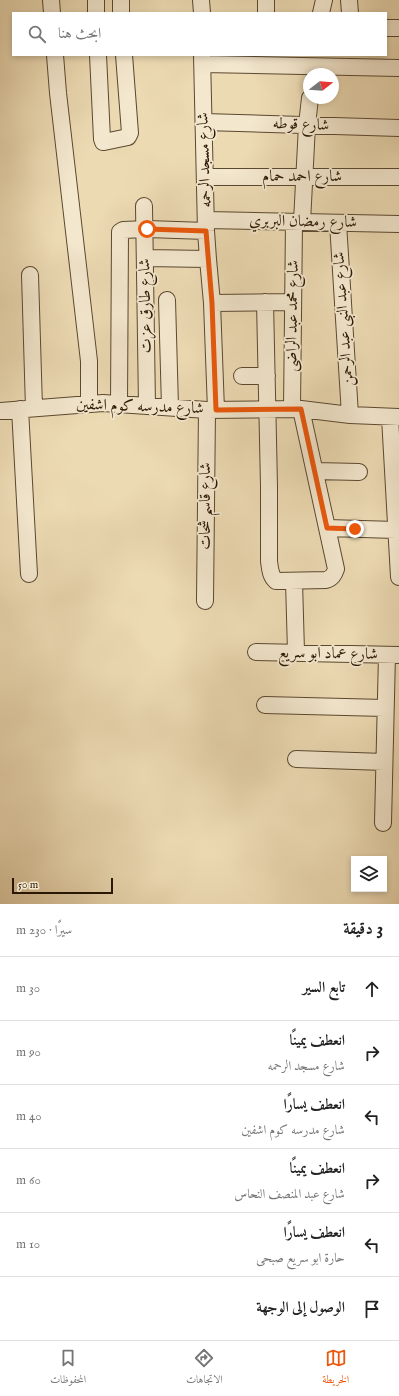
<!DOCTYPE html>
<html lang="ar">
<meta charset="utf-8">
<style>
:root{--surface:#fff;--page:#f6f6f6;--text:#222;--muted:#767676;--line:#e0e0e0;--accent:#ea580c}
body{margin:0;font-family:"IM FELL English",Amiri,serif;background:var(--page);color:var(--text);direction:rtl}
.controls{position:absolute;right:12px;bottom:12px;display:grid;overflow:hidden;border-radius:0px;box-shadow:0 2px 6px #0003}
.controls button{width:36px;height:36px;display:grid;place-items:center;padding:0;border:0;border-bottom:1px solid var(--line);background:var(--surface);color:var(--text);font:20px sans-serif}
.compass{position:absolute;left:303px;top:68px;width:36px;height:36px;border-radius:50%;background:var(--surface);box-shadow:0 2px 6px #0003;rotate:73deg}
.scale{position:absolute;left:12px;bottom:10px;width:101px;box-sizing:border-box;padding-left:4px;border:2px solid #2b1804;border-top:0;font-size:11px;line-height:14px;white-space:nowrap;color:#2b1804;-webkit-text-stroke:3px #f3e7ce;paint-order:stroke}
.stop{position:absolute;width:12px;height:12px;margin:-9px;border:3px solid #ea580c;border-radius:50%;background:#fff}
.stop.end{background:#ea580c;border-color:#fff;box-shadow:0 1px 4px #0008}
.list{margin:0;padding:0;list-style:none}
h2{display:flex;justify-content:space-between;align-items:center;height:52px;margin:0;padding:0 16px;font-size:17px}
h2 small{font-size:13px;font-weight:400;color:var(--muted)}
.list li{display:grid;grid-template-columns:26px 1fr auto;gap:12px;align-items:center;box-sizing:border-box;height:64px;padding:0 16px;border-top:1px solid var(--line)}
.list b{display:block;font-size:15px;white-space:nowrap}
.list p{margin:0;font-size:13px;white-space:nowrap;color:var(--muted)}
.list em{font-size:13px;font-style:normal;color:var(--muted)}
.icon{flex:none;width:22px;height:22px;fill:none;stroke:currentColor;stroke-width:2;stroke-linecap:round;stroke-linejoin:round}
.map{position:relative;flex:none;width:399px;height:904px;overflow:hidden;direction:ltr}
.search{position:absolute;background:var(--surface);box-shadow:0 2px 6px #0003;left:12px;right:12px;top:12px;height:44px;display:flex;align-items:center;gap:10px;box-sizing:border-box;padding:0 14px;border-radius:0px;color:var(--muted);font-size:15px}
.sheet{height:436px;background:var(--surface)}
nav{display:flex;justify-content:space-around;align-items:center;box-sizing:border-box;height:56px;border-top:1px solid var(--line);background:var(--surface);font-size:11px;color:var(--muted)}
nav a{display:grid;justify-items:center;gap:2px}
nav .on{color:var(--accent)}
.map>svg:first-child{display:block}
</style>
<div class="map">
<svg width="399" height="904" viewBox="0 0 399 904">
<rect width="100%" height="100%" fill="#ecdab3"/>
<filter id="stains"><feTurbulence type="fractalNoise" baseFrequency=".005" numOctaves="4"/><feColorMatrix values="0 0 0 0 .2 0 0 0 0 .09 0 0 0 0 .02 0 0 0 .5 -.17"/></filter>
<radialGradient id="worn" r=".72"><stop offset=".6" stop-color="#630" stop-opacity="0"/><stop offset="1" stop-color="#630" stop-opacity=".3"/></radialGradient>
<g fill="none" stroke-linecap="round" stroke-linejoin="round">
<g stroke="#5b4830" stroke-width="18">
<path id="minor" d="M 51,0 L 52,13
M 121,0 L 121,13
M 201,0 L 202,13
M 266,0 L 266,13
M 349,0 L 350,13
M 96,13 L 96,0
M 321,13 L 324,0
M 386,28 L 399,28
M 55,55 L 58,93 L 89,361 L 89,403
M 98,55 L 102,139 L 103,142 L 104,142 L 128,137 L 130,133 L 124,55
M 202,55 L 206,231 L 208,259 L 212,303 L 216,410
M 203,64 L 399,68
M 204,122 L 399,128
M 205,177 L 399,177
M 144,206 L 147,406
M 207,220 L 399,224
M 302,222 L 307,125 L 310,98
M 338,223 L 350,415
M 145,258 L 208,259
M 30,275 L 34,408
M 167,300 L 170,407
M 265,302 L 269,486 L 269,561 C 270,568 270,576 276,581 L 326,580 C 332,578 334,575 336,569 L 301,409
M 212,303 L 293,302
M 242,376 L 267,376
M 119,404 L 120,232 L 123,230 L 147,229 L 206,231
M 20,409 L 29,574
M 292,409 L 294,222
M 0,411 L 103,403 L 207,410 L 301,409 L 350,415 L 399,417
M 390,417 L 399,577
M 315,471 L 359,472
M 327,528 L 396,530
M 294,581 L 296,652
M 205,601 L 207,410
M 256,652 L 399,655
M 265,705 L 385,708
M 296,759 L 384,762
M 383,823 L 387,655"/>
</g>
<use href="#minor" stroke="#f3e7ce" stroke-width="16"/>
</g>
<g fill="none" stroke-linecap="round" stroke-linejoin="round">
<path stroke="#ea580c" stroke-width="5" d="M 147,229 L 206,231 L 212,303 L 216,410 L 301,409 L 327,528 L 355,529"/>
</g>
<g text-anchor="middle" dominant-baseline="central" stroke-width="3.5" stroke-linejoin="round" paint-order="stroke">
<g font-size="16" fill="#2b1804" stroke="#f3e7ce">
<text transform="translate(301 125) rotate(2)">شارع قوطه</text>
<text transform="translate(205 160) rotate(-92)">شارع مسجد الرحمه</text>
<text x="302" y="177">شارع احمد حمام</text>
<text transform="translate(303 222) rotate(1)">شارع رمضان البربري</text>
<text transform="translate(146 306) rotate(-91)">شارع طارق عزت</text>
<text transform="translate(293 316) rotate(-89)">شارع محمد عبد الراضى</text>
<text transform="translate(344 319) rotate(-94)">شارع عبد النبى عبد الرحمن</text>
<text transform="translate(140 407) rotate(2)">شارع مدرسه كوم اشفين</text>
<text transform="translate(206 506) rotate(-90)">شارع قاسم شحات</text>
<text transform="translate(328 654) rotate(1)">شارع عماد ابو سريع</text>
</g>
</g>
<rect width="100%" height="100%" filter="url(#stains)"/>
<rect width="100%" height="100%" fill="url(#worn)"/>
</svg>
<div class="controls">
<button><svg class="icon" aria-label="layers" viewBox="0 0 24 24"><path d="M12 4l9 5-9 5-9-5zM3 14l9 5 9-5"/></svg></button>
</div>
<svg class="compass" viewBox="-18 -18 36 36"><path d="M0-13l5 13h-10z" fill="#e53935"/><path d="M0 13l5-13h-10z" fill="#767676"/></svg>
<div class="scale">50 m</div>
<div class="stop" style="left:147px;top:229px"></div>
<div class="stop end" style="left:355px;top:529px"></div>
<div class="search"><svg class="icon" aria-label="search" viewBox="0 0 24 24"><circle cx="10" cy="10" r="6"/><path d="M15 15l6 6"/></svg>ابحث هنا</div>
</div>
<section class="sheet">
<h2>3 دقيقة<small>سيرًا · 230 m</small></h2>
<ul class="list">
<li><svg class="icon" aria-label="ahead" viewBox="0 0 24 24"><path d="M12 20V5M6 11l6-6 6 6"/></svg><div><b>تابع السير</b></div><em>30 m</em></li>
<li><svg class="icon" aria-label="right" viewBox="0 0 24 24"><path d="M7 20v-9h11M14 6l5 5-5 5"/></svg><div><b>انعطف يمينًا</b><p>شارع مسجد الرحمه</p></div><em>90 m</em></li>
<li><svg class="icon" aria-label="left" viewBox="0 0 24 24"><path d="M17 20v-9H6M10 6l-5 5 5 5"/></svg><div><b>انعطف يسارًا</b><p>شارع مدرسه كوم اشفين</p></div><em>40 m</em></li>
<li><svg class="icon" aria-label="right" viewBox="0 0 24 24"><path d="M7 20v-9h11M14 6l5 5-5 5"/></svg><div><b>انعطف يمينًا</b><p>شارع عبد المنصف النحاس</p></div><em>60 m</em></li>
<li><svg class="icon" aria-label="left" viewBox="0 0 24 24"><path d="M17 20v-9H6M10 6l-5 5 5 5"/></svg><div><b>انعطف يسارًا</b><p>حارة ابو سريع صبحى</p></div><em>10 m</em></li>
<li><svg class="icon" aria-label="arrive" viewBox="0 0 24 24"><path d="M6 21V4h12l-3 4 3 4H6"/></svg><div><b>الوصول إلى الوجهة</b></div></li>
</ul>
</section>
<nav>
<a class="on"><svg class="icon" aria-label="map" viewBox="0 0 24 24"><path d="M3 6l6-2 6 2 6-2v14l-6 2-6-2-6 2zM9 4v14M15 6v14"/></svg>الخريطة</a>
<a><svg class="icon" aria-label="directions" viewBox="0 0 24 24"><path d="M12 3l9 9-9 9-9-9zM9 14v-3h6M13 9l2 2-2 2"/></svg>الاتجاهات</a>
<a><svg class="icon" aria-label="saved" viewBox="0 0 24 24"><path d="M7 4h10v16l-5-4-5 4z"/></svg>المحفوظات</a>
</nav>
